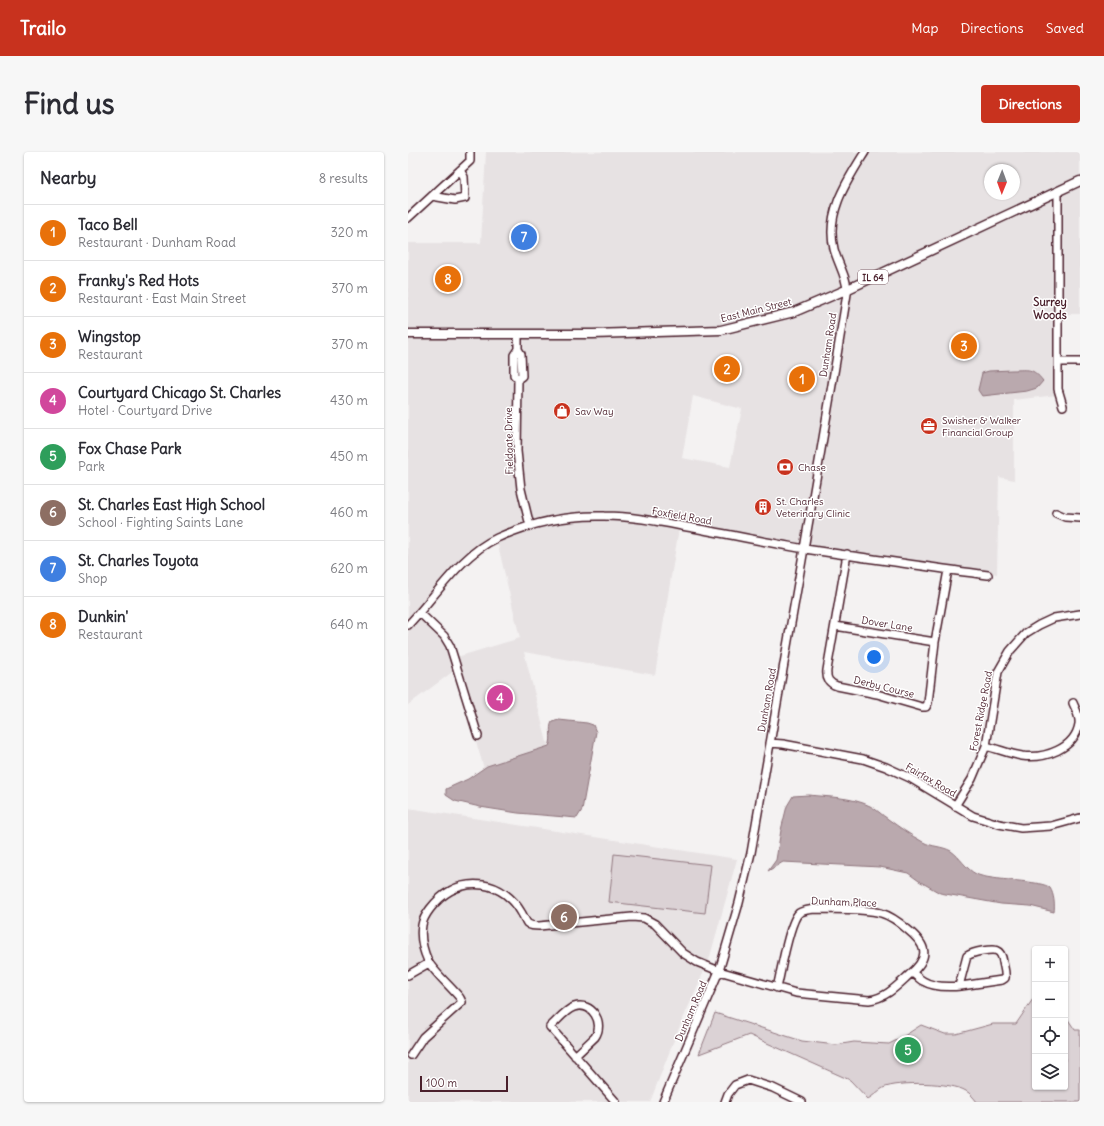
<!DOCTYPE html>
<meta charset="utf-8">
<style>
:root{--surface:#fff;--page:#f7f7f7;--text:#2b2b33;--muted:#7c7c81;--line:#e1e1e2;--accent:#c8321e}
body{margin:0;font-family:Delius,sans-serif;background:var(--page);color:var(--text)}
.controls{position:absolute;right:12px;bottom:12px;display:grid;overflow:hidden;border-radius:4px;box-shadow:0 1px 3px #0004}
.controls button{width:36px;height:36px;display:grid;place-items:center;padding:0;border:0;border-bottom:1px solid var(--line);background:var(--surface);color:var(--text);font:20px sans-serif}
.compass{position:absolute;left:576px;top:12px;width:36px;height:36px;border-radius:50%;background:var(--surface);box-shadow:0 1px 3px #0004;rotate:181deg}
.scale{position:absolute;left:12px;bottom:10px;width:88px;box-sizing:border-box;padding-left:4px;border:2px solid #4a1f2b;border-top:0;font-size:11px;line-height:14px;white-space:nowrap;color:#4a1f2b;-webkit-text-stroke:3px #fff;paint-order:stroke}
.you{position:absolute;left:466px;top:505px;width:14px;height:14px;margin:-10px;border:3px solid #fff;border-radius:50%;background:#1a73e8;box-shadow:0 0 0 6px #1a73e833}
.badge{display:grid;place-items:center;width:26px;height:26px;border-radius:50%;background:var(--accent);color:#fff;font-size:13px;font-weight:700}
.pin{position:absolute;translate:-50% -50%;border:2px solid #fff;box-shadow:0 1px 4px #0006}
.list{margin:0;padding:0;list-style:none}
h2{display:flex;justify-content:space-between;align-items:center;height:52px;margin:0;padding:0 16px;font-size:17px}
h2 small{font-size:13px;font-weight:400;color:var(--muted)}
.list li{display:grid;grid-template-columns:26px 1fr auto;gap:12px;align-items:center;box-sizing:border-box;height:56px;padding:0 16px;border-top:1px solid var(--line)}
.list b{display:block;font-size:15px;white-space:nowrap}
.list p{margin:0;font-size:13px;white-space:nowrap;color:var(--muted)}
.list em{font-size:13px;font-style:normal;color:var(--muted)}
.icon{flex:none;width:22px;height:22px;fill:none;stroke:currentColor;stroke-width:2;stroke-linecap:round;stroke-linejoin:round}
.map{position:relative;flex:none;width:672px;height:950px;overflow:hidden;border-radius:4px}
header{display:flex;align-items:center;gap:24px;box-sizing:border-box;height:56px;padding:0 20px;background:var(--accent);color:#fff}
header strong{font-size:19px}
nav{display:flex;gap:22px;margin-inline-start:auto;font-size:14px}
.intro{display:flex;align-items:center;justify-content:space-between;box-sizing:border-box;height:96px;padding:0 24px}
h1{margin:0;font-size:28px}
.button{padding:10px 18px;border-radius:4px;background:var(--accent);color:#fff;font-size:14px;font-weight:700}
main{display:flex;gap:24px;padding:0 24px}
aside{flex:1;background:var(--surface);border-radius:4px;box-shadow:0 1px 3px #0004}
.map>svg:first-child{display:block}
</style>
<header>
<strong>Trailo</strong>
<nav><a>Map</a><a>Directions</a><a>Saved</a></nav>
</header>
<div class="intro"><h1>Find us</h1><a class="button">Directions</a></div>
<main>
<aside>
<h2>Nearby<small>8 results</small></h2>
<ul class="list">
<li><span class="badge" style="background:#e8710a">1</span><div><b>Taco Bell</b><p>Restaurant · Dunham Road</p></div><em>320 m</em></li>
<li><span class="badge" style="background:#e8710a">2</span><div><b>Franky's Red Hots</b><p>Restaurant · East Main Street</p></div><em>370 m</em></li>
<li><span class="badge" style="background:#e8710a">3</span><div><b>Wingstop</b><p>Restaurant</p></div><em>370 m</em></li>
<li><span class="badge" style="background:#d1479c">4</span><div><b>Courtyard Chicago St. Charles</b><p>Hotel · Courtyard Drive</p></div><em>430 m</em></li>
<li><span class="badge" style="background:#2e9e5b">5</span><div><b>Fox Chase Park</b><p>Park</p></div><em>450 m</em></li>
<li><span class="badge" style="background:#8d6e63">6</span><div><b>St. Charles East High School</b><p>School · Fighting Saints Lane</p></div><em>460 m</em></li>
<li><span class="badge" style="background:#3f7fe0">7</span><div><b>St. Charles Toyota</b><p>Shop</p></div><em>620 m</em></li>
<li><span class="badge" style="background:#e8710a">8</span><div><b>Dunkin'</b><p>Restaurant</p></div><em>640 m</em></li>
</ul>
</aside>
<div class="map">
<svg width="672" height="950" viewBox="0 0 672 950">
<rect width="100%" height="100%" fill="#f4f2f2"/>
<filter id="ink" filterUnits="userSpaceOnUse"><feTurbulence type="fractalNoise" baseFrequency=".025" numOctaves="2"/><feDisplacementMap in="SourceGraphic" scale="8" xChannelSelector="R" yChannelSelector="G"/><feConvolveMatrix kernelMatrix="1 2 1 2 8 2 1 2 1" color-interpolation-filters="sRGB"/></filter>
<g filter="url(#ink)">
<path fill="#e7e2e3" fill-rule="evenodd" d="M 78,0 L 454,0 L 431,39 L 424,58 L 422,77 L 422,97 L 440,137 L 385,157 L 311,174 L 163,179 L 0,178 L 0,91 L 73,91 Z
M 460,0 L 672,0 L 672,26 L 442,134 L 428,96 L 427,76 L 429,60 L 435,42 ZM 582,18 L 606,18 L 606,42 L 582,42 Z
M 672,32 L 672,162 L 652,162 L 652,41 Z
M 648,43 L 649,243 L 606,248 L 606,328 L 591,325 L 589,422 L 400,394 L 443,139 Z
M 437,141 L 394,394 L 228,362 L 177,361 L 124,372 L 116,338 L 112,302 L 112,185 L 314,181 ZM 285,244 L 334,257 L 322,315 L 274,306 Z
M 0,184 L 107,184 L 107,318 L 110,340 L 117,372 L 79,387 L 57,403 L 0,469 Z
M 173,367 L 223,367 L 271,376 L 247,523 L 116,500 L 142,602 L 77,620 L 47,518 L 0,553 L 0,478 L 15,460 L 49,505 L 112,486 L 89,389 L 121,377 Z
M 0,656 L 329,707 L 301,808 L 268,883 L 242,950 L 0,950 Z"/>
<path fill="#dbd2d5" stroke="#927880" d="M 206,702 L 303,713 L 297,761 L 201,750 Z
M 627,844 L 627,935 L 657,935 L 657,863 L 667,878 L 672,878 L 672,950 L 569,950 C 566,946 562,941 558,939 C 544,930 490,929 475,936 C 470,939 465,944 460,947 L 442,928 L 341,883 L 291,902 L 307,861 L 394,889 L 428,893 L 446,890 L 481,892 L 493,886 L 513,873 L 537,882 L 548,882 L 585,872 L 608,872 Z"/>
<path fill="#baa9ae" stroke="#8d727a" d="M 604,218 C 621,218 624,215 635,229 L 629,236 L 619,239 L 574,244 L 570,238 L 574,221 L 581,219 Z
M 151,568 L 179,571 L 185,573 L 188,580 L 174,658 L 169,666 L 110,661 L 72,655 L 47,649 L 38,643 L 38,637 L 60,627 L 79,614 L 141,594 C 145,586 140,577 144,570 Z
M 400,643 C 420,645 444,645 462,654 C 468,657 474,663 480,667 C 491,675 502,683 515,690 C 524,695 534,694 543,699 C 552,705 558,717 568,722 C 581,729 636,728 642,736 C 646,742 647,753 646,760 L 622,754 L 593,752 L 532,741 L 511,729 L 500,721 L 472,715 L 375,710 L 360,719 L 368,708 L 373,678 L 379,654 L 385,644 Z"/>
<g fill="none" stroke-linecap="round" stroke-linejoin="round">
<g stroke="#4a1f2b" stroke-width="10">
<path id="minor" d="M 650,40 L 650,237 L 655,254
M 24,44 L 47,48 L 57,46 L 56,25 L 52,18
M 0,66 L 62,9 L 62,0
M 110,182 L 110,197 L 113,202 L 114,224 L 110,227 L 109,299 L 113,337 L 122,374
M 110,197 L 106,203 L 106,223 L 110,227
M 650,210 L 672,210
M 648,361 L 657,365 L 672,366
M 439,402 L 419,518 C 418,527 421,531 429,534 L 469,542 L 514,555 L 518,555 L 520,551 L 527,490 L 540,418
M 12,461 L 36,484 L 42,494 L 70,584
M 0,473 C 28,444 52,403 89,386 C 122,371 160,363 196,364 C 222,364 248,369 274,374 C 315,381 356,390 397,397 C 458,406 519,415 580,423
M 427,474 L 527,490
M 362,591 L 375,592 L 455,607 L 478,615 L 502,626 L 565,664 L 591,672 L 613,676 L 643,674 L 672,666
M 578,594 C 590,597 602,602 614,604 C 636,607 667,597 671,572 C 672,565 668,558 665,551
M 547,654 L 564,627 L 578,594 L 590,520 L 602,499 L 618,481 L 631,473 L 646,466 L 672,462
M 504,821 C 508,823 511,827 515,829 C 525,835 542,835 553,834 L 594,828 L 597,826 C 598,821 596,816 595,810 C 593,796 586,797 574,799 C 568,800 564,801 559,804 L 551,834
M 0,823 L 21,811
M 3,903 L 15,885 L 54,850 L 52,846 C 45,837 24,818 20,809 C 15,798 12,785 14,773 C 15,767 19,761 22,757 C 35,740 53,730 75,733 C 91,735 105,746 113,760 C 115,763 117,768 119,771 C 122,774 126,774 131,774 L 224,765 L 236,766 L 247,772 L 275,801 L 289,810 L 311,819 L 388,841 L 461,848 C 478,846 489,834 501,823 C 523,805 519,793 499,777 C 491,770 483,764 473,761 C 454,756 427,758 406,757 C 401,758 396,758 391,761 C 381,770 373,820 369,836
M 167,904 L 187,885 C 197,871 184,849 166,855 C 157,858 149,869 142,875 L 208,950
M 255,950 L 311,819 L 331,751 L 343,701 C 375,515 409,328 439,142 C 441,129 429,110 426,97 C 417,61 439,29 457,0
M 317,950 L 320,942 L 327,933 L 340,928 L 365,936 L 394,950"/>
</g>
<g stroke="#4a1f2b" stroke-width="11">
<path id="major" d="M 0,182 L 185,182 L 313,178 L 386,160 L 440,137 L 672,29"/>
</g>
<use href="#minor" stroke="#fff" stroke-width="7"/>
<use href="#major" stroke="#fff" stroke-width="8"/>
</g>
</g>
<defs>
<g id="shop-disc" transform="scale(0.9)"><circle r="9.5" fill="#c8321e" stroke="#fff"/><path d="M-5-2.5h2.3a2.7 3.5 0 0 1 5.4 0H5L5.5 6h-11ZM-1.5-2.5h3a1.5 2.3 0 0 0-3 0Z" fill="#fff"/></g>
<g id="office-disc" transform="scale(0.9)"><circle r="9.5" fill="#c8321e" stroke="#fff"/><path d="M-6-3h4V-5.5h4V-3h4V5H-6ZM-1-4.5V-3h2v-1.5ZM-6 0V1H6V0Z" fill="#fff"/></g>
<g id="bank-disc" transform="scale(0.9)"><circle r="9.5" fill="#c8321e" stroke="#fff"/><path d="M-6-4H6V4H-6ZM0-2.3a2.3 2.3 0 1 0 0 4.6a2.3 2.3 0 1 0 0-4.6Z" fill="#fff"/></g>
<g id="building-disc" transform="scale(0.9)"><circle r="9.5" fill="#c8321e" stroke="#fff"/><path d="M-4-6H4V6H1V3H-1V6H-4ZM-2.5-4.3h1.7v1.8h-1.7ZM.8-4.3h1.7v1.8H.8ZM-2.5-1h1.7V.8h-1.7ZM.8-1h1.7V.8H.8Z" fill="#fff"/></g>
</defs>
<g fill-rule="evenodd">
<use href="#shop-disc" x="154" y="259"/>
<use href="#office-disc" x="521" y="274"/>
<use href="#bank-disc" x="377" y="315"/>
<use href="#building-disc" x="355" y="355"/>
</g>
<g text-anchor="middle" dominant-baseline="central" stroke-width="3" stroke-linejoin="round" paint-order="stroke">
<rect fill="#fff" stroke="#80626b" stroke-width="1" x="450" y="118" width="30" height="14" rx="3"/>
<g font-size="9" font-weight="bold" fill="#4a1f2b">
<text x="465" y="125">IL 64</text>
</g>
<g font-size="10" fill="#4a1f2b" stroke="#fff">
<text transform="translate(348 158) rotate(-14)">East Main Street</text>
<text transform="translate(420 193) rotate(-81)">Dunham Road</text>
<text transform="translate(101 289) rotate(-91)">Fieldgate Drive</text>
<text transform="translate(274 364) rotate(10)">Foxfield Road</text>
<text transform="translate(479 472) rotate(9)">Dover Lane</text>
<text transform="translate(476 535) rotate(14)">Derby Course</text>
<text transform="translate(359 548) rotate(-80)">Dunham Road</text>
<text transform="translate(573 559) rotate(-79)">Forest Ridge Road</text>
<text transform="translate(523 628) rotate(30)">Fairfax Road</text>
<text transform="translate(436 750) rotate(2)">Dunham Place</text>
<text transform="translate(283 859) rotate(-67)">Dunham Road</text>
</g>
<g font-size="10" fill="#4a1f2b" stroke="#fff" text-anchor="start">
<text x="167" y="259">Sav Way</text>
<text x="534" y="268">Swisher &amp; Walker<tspan x="534" dy="12">Financial Group</tspan></text>
<text x="390" y="315">Chase</text>
<text x="368" y="349">St. Charles<tspan x="368" dy="12">Veterinary Clinic</tspan></text>
</g>
<g font-size="11" font-weight="bold" fill="#4a1f2b" stroke="#fff">
<text x="642" y="150">Surrey<tspan x="642" dy="13">Woods</tspan></text>
</g>
</g>
</svg>
<div class="controls">
<button>+</button>
<button>−</button>
<button><svg class="icon" aria-label="locate" viewBox="0 0 24 24"><circle cx="12" cy="12" r="6"/><path d="M12 2v4M12 18v4M2 12h4M18 12h4"/></svg></button>
<button><svg class="icon" aria-label="layers" viewBox="0 0 24 24"><path d="M12 4l9 5-9 5-9-5zM3 14l9 5 9-5"/></svg></button>
</div>
<svg class="compass" viewBox="-18 -18 36 36"><path d="M0-13l5 13h-10z" fill="#e53935"/><path d="M0 13l5-13h-10z" fill="#7c7c81"/></svg>
<div class="scale">100 m</div>
<div class="you"></div>
<div class="pin badge" style="left:394px;top:227px;background:#e8710a">1</div>
<div class="pin badge" style="left:319px;top:217px;background:#e8710a">2</div>
<div class="pin badge" style="left:556px;top:194px;background:#e8710a">3</div>
<div class="pin badge" style="left:92px;top:546px;background:#d1479c">4</div>
<div class="pin badge" style="left:500px;top:898px;background:#2e9e5b">5</div>
<div class="pin badge" style="left:156px;top:765px;background:#8d6e63">6</div>
<div class="pin badge" style="left:116px;top:85px;background:#3f7fe0">7</div>
<div class="pin badge" style="left:40px;top:127px;background:#e8710a">8</div>
</div>
</main>
